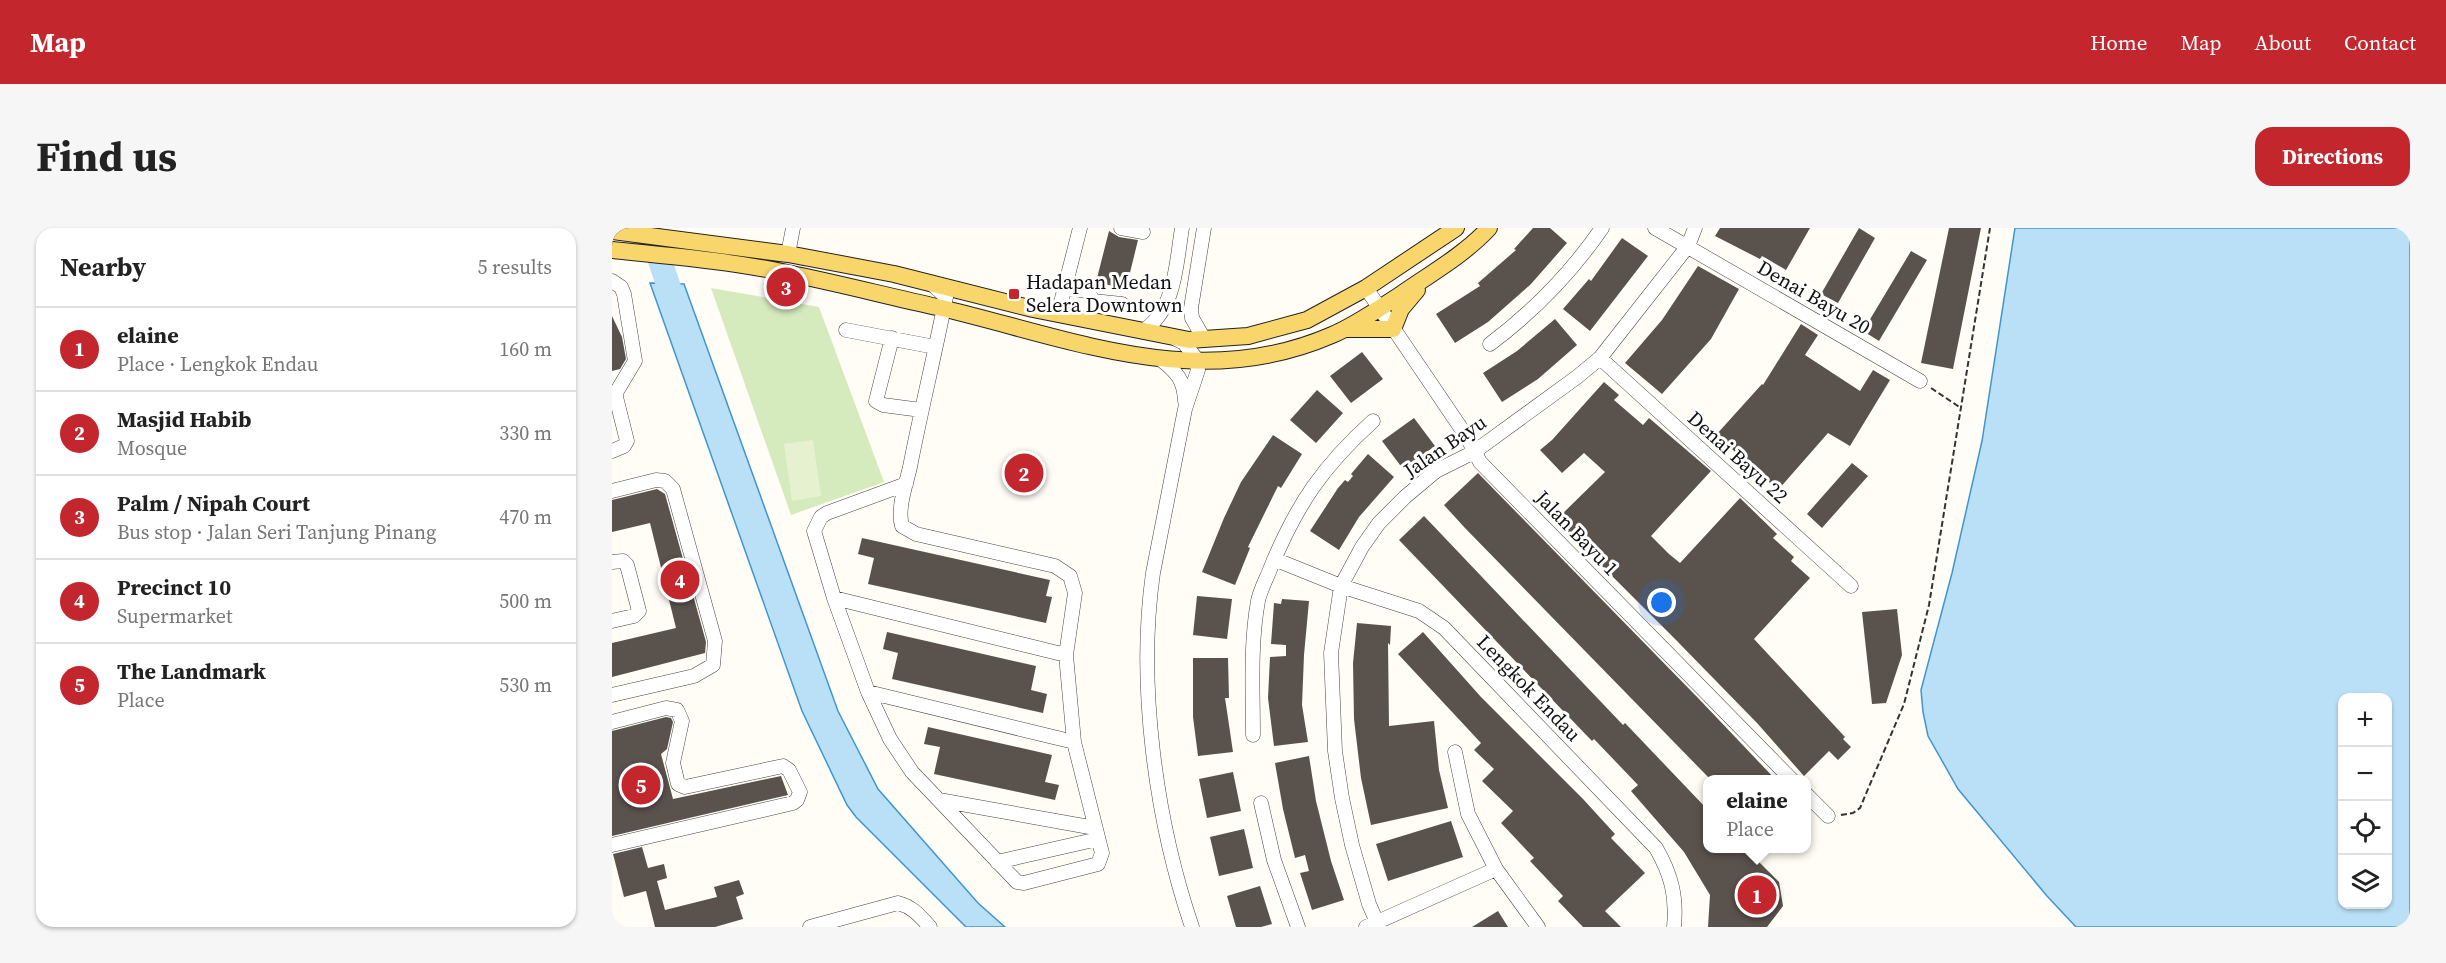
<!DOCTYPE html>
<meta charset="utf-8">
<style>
:root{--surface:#fff;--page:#f6f6f6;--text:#222;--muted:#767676;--line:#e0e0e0;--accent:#c4262e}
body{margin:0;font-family:"Source Serif 4",serif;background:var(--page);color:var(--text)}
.controls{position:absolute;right:18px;bottom:18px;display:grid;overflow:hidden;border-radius:12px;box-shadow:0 2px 4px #0004}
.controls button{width:54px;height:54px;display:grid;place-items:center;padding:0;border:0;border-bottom:2px solid var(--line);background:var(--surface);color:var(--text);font:30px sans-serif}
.you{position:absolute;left:1050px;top:375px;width:21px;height:21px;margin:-15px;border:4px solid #fff;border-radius:50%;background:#1a73e8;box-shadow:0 0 0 9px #1a73e833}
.badge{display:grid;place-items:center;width:39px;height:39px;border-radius:50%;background:var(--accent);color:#fff;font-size:20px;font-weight:700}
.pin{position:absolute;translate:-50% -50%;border:3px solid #fff;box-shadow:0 2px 6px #0006}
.popup{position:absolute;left:1091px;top:547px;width:108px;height:78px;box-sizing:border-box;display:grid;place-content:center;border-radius:12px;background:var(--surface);filter:drop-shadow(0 2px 4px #0005);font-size:20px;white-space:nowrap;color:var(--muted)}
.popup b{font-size:22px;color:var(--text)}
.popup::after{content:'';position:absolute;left:50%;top:100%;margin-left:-12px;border:12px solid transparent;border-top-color:var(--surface)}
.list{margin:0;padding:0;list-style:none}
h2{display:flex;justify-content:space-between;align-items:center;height:78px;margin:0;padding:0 24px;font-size:26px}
h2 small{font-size:20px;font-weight:400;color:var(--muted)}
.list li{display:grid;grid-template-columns:39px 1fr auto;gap:18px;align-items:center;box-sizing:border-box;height:84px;padding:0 24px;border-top:2px solid var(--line)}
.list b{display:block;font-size:22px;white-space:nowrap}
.list p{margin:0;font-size:20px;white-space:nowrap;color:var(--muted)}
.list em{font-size:20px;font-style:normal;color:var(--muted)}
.icon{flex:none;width:33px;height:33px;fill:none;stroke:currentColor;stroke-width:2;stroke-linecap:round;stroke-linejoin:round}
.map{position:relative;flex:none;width:1798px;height:699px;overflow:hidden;border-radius:18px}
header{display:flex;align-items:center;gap:36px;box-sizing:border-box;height:84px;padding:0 30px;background:var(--accent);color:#fff}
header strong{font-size:28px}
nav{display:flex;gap:33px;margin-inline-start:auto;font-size:21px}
.intro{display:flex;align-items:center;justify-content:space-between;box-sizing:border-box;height:144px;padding:0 36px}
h1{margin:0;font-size:42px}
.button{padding:15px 27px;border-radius:18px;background:var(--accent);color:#fff;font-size:21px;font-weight:700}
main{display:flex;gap:36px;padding:0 36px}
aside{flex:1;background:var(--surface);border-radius:18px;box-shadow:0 2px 4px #0004}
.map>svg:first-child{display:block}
</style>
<header>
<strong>Map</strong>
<nav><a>Home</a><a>Map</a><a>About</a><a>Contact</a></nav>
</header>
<div class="intro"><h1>Find us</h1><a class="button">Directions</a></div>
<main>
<aside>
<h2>Nearby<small>5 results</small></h2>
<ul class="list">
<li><span class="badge">1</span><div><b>elaine</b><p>Place · Lengkok Endau</p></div><em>160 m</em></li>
<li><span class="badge">2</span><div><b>Masjid Habib</b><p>Mosque</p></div><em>330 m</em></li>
<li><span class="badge">3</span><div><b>Palm / Nipah Court</b><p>Bus stop · Jalan Seri Tanjung Pinang</p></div><em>470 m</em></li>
<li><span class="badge">4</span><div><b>Precinct 10</b><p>Supermarket</p></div><em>500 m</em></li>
<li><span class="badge">5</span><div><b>The Landmark</b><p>Place</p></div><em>530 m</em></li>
</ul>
</aside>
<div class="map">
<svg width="1798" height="699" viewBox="0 0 1798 699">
<rect width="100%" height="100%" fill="#fffdf5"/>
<path fill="#d5ebbd" d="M 99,60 L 207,79 L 272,254 L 179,287 Z"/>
<path fill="#e6f2cf" d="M 201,212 L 209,268 L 180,273 L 172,216 Z"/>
<path fill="#b9e0f7" stroke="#3f96cf" stroke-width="1.5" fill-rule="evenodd" d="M 1403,0 L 1798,0 L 1798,699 L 1464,699 L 1435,668 L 1346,561 L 1316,508 L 1311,484 L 1309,462 L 1340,345 L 1370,213 ZM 1730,470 L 1776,470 L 1776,676 L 1730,676 Z
M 38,55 L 72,56 L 226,483 L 266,561 L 366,675 L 393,699 L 354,699 L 244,589 L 235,577 L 190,483 Z"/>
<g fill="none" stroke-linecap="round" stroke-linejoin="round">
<path stroke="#b9e0f7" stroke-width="24" d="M 37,0 L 66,86"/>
</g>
<path fill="#5a524d" d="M 921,0 L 938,0 L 955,15 L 919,56 L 876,94 L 843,115 L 824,86 L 868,58 L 866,55 L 904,22 L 902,21 Z
M 1108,0 L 1198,0 L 1174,42 L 1150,28 L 1148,31 L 1103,8 Z
M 1247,0 L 1263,10 L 1226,75 L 1209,66 Z
M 1337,0 L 1369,0 L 1341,141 L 1309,135 Z
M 497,3 L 507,9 L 526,12 L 514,61 L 484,54 Z
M 1010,10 L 1036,28 L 978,103 L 951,81 L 977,51 L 979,53 Z
M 1299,23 L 1315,32 L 1267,113 L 1251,103 Z
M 1086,38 L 1127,61 L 1099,111 L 1050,166 L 1013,135 L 1050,92 Z
M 0,88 L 10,109 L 14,131 L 8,141 L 0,143 Z
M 943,91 L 965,117 L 926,151 L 890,174 L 871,145 L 905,123 Z
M 1189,96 L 1206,107 L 1193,127 L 1248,163 L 1261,142 L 1278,152 L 1238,218 L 1216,205 L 1166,262 L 1104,207 L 1150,156 L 1151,157 Z
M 750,124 L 771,151 L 739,175 L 718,148 Z
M 992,154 L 1007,167 L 1002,172 L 1031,197 L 1037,190 L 1099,243 L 1039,308 L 1057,326 L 1068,335 L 1128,270 L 1165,306 L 1161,310 L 1182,329 L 1179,333 L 1198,350 L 1142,411 L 1233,509 L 1231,511 L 1239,519 L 1226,532 L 1217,523 L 1192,548 L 1145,495 L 1065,413 L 944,292 L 993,244 L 972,225 L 950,245 L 928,222 L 940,212 Z
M 705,162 L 731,185 L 704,215 L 678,192 Z
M 802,190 L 823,218 L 791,241 L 770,213 Z
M 661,207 L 690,226 L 669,260 L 666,258 L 636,319 L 638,320 L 623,357 L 590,344 L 612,290 L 629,254 Z
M 756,226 L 782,249 L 747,289 L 727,322 L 698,303 L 726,260 L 733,252 L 736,254 L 741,248 L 739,246 Z
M 1240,235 L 1256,248 L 1210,300 L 1195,286 Z
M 866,245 L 1087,471 L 1164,552 L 1099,552 L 853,300 L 832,277 Z
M 45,261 L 53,266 L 94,414 L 93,425 L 0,449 L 0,415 L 64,400 L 38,295 L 0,304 L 0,272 Z
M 812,288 L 1011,497 L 1013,495 L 1095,581 L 1095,621 L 1134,621 L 1167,654 L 1171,678 L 1155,699 L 1096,699 L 1098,667 L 1072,624 L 1019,563 L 1026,557 L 982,511 L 980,513 L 787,312 Z
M 250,310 L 438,352 L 434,368 L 440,369 L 434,395 L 256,356 L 262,330 L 246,326 Z
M 585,368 L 620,371 L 615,411 L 581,407 Z
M 670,371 L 697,373 L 692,427 L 690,477 L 696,514 L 662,518 L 656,470 L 658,429 L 674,428 L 674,417 L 659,416 L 662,375 L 669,376 Z
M 1285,381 L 1290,427 L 1274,475 L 1260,476 L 1250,384 Z
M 745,395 L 779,398 L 778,417 L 776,415 L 777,498 L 822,493 L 827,542 L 836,580 L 759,597 L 749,550 L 742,491 L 741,435 Z
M 275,404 L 424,438 L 419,462 L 435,466 L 431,485 L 280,451 L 286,425 L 271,421 Z
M 811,404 L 869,469 L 971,571 L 1003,606 L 999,610 L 1033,645 L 993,683 L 1009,699 L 971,699 L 946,673 L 951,668 L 918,633 L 922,630 L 889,595 L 901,583 L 870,553 L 882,541 L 862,522 L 869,515 L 786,426 Z
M 581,430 L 616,430 L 617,470 L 613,470 L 621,524 L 586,528 L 581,489 Z
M 54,489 L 59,490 L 61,494 L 55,521 L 49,526 L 61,571 L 169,548 L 176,567 L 0,608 L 0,503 Z
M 316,499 L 440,527 L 433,554 L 447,557 L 443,572 L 322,546 L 328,519 L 312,516 Z
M 697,528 L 704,573 L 719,633 L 732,672 L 700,682 L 688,645 L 697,643 L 693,627 L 683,630 L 671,581 L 663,535 Z
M 621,544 L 629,583 L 595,590 L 587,551 Z
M 839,593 L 851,629 L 776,653 L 764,616 Z
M 632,601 L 641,640 L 607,648 L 598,609 Z
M 30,619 L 36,640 L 52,636 L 55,650 L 45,653 L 53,682 L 105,669 L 102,659 L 127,652 L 132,666 L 124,669 L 131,691 L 103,699 L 43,699 L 34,663 L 12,669 L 1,626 Z
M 648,658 L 660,696 L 649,699 L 624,699 L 615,668 Z
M 886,683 L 896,699 L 860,699 Z"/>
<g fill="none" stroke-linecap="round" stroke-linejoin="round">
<g stroke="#444" stroke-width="15">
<path id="minor" d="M 509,0 L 531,4
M 1043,0 L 1308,153
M 176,26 L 181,0
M 0,53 L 9,59 L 12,66 L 23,133 L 5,163 L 4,169 L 15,213 L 12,218 L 0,223
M 454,60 L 476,63 L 481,73 L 510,76
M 754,60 L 855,209 L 868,234 L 1180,552
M 446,86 L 468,0
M 234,102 L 323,119
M 531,103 C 564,81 564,36 570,0
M 280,110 L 264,173 L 271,177 L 309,182
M 564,111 L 572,115 L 583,129 L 586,142 L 573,181 L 541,345 C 525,457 544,593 580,699
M 592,111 L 580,90 L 579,80 L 592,0
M 878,116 C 922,83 959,45 990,0
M 988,130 L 1239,358
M 548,131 C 565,144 572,152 573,173
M 294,256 L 215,285 L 209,289 L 202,303 L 222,370 L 256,464 L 278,511 L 300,544 L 405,654 L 412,655 L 486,636 L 490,625 L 462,514 L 454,427 L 463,365 L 458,348 L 443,338 L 304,306 L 290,298 C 285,280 294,257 298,239 C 309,182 323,126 334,69 L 320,56
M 0,263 L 44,252 L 53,253 L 61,261 L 103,413 L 101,437 L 82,448 L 0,467
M 662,331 L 729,358 L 807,383 L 832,400 L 1044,620 C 1059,646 1065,668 1062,699
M 0,334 L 11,333 L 15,337 L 27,383 L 22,388 L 0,393
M 222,370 L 454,427
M 256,464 L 462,514
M 0,494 L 54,480 L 65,482 L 70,493 L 61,535 L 66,556 L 73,559 L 171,538 L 177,542 L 188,564 L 185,572 L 181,575 L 0,617
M 641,507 C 641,462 638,417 646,373 C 648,362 655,350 659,339 C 685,276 711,238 761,193
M 843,524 L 856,586 L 884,641 L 926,699
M 1194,566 L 1216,588
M 327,572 L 483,600
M 649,575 L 662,632 L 686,699
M 385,634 L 486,611
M 198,699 L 286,675 C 301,679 308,688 318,699
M 754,699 L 884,641
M 767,699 L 757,676 L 740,617 L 730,570 L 723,523 L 719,425 L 729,358 L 750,319 L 767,295 L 793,269 L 824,243 L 862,224 L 965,149 L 988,130 L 1076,18 L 1083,0"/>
</g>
<g stroke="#222" stroke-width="18">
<path id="major" d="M 0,3 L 176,26 L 282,46 L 421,81 L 577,112 L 636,108 L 695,92 L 754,60 L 844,0
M 0,22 C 58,28 118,33 175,45 C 225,55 275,68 325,79 C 459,110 584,166 720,107 C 744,97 766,81 788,67 C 818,46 852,27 877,0
M 733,101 L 781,101 L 789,81 L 805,62"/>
</g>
<path stroke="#333" stroke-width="2" stroke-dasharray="6 3" stroke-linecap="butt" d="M 1319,160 L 1349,180
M 1229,587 L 1241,585 L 1248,580 L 1292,476 L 1317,377 L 1378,0"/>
<use href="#minor" stroke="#fff" stroke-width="14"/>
<use href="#major" stroke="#f9d66b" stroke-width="16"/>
</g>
<rect fill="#c4262e" stroke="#fff" stroke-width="2" x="396" y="60" width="12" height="12" rx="3"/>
<g text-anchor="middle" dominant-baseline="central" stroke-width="6" stroke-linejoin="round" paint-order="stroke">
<g font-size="20" fill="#111" stroke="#fff" text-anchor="start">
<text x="414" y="54">Hadapan Medan<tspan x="414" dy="23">Selera Downtown</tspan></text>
</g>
<g font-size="20" fill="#111" stroke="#fff">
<text transform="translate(1202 69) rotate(30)">Denai Bayu 20</text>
<text transform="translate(833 218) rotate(-34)">Jalan Bayu</text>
<text transform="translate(1126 229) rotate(42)">Denai Bayu 22</text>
<text transform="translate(965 305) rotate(46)">Jalan Bayu 1</text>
<text transform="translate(917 460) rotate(46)">Lengkok Endau</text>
</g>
</g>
</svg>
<div class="controls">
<button>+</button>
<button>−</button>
<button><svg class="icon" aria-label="locate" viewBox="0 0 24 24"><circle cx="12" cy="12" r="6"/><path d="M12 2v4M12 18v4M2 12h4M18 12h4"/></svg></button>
<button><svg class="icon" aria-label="layers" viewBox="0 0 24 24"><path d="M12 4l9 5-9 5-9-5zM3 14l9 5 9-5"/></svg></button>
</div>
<div class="you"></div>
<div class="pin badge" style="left:1145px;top:667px">1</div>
<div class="popup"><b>elaine</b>Place</div>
<div class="pin badge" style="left:412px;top:245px">2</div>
<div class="pin badge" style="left:174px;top:59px">3</div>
<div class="pin badge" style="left:68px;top:352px">4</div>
<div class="pin badge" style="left:29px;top:557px">5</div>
</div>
</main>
